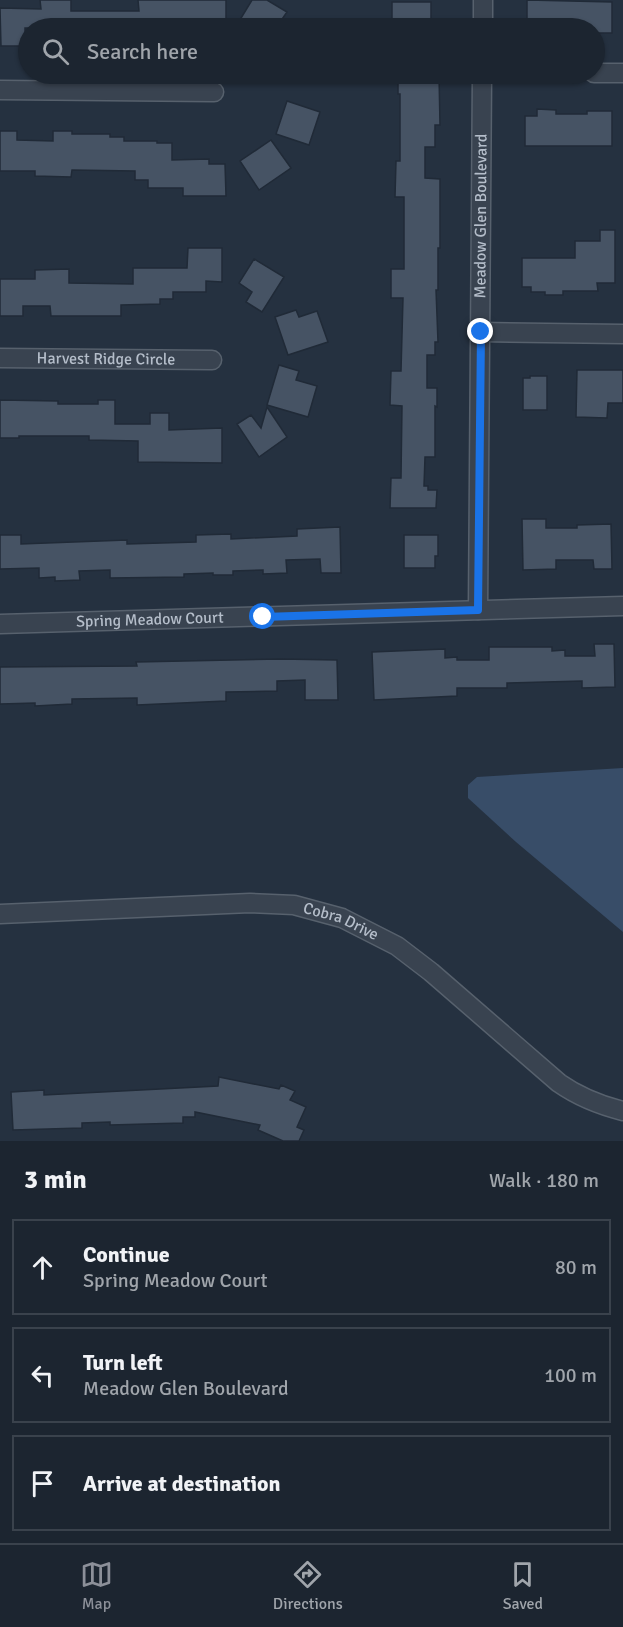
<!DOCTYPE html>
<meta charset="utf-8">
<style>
:root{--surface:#1c2530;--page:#29313c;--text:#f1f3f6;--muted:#a0a5ab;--line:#3a424c;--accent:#8c9099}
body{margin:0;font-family:Signika,sans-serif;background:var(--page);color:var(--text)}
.stop{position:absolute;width:18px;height:18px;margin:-14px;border:4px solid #1a73e8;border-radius:50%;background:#fff}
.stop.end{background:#1a73e8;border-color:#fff;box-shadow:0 2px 6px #0008}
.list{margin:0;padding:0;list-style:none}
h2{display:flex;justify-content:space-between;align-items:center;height:78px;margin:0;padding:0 24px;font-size:26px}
h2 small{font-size:20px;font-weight:400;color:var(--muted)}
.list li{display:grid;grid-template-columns:39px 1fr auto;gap:18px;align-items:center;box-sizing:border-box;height:96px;margin:0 12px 12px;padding:0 12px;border:2px solid var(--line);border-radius:0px}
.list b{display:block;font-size:22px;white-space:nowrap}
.list p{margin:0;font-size:20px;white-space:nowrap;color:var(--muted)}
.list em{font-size:20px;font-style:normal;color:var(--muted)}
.icon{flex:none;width:33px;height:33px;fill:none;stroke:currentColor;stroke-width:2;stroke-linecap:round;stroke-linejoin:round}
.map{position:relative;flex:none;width:623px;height:1141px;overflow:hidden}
.search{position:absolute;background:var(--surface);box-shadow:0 2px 4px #0004;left:18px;right:18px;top:18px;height:66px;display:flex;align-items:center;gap:15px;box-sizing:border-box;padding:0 21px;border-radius:33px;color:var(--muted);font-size:22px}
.sheet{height:402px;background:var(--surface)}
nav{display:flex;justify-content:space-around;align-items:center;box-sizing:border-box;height:84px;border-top:2px solid var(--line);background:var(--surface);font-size:16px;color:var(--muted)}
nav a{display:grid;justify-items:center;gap:3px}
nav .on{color:var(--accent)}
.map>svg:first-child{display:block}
</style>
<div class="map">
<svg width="623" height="1141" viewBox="0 0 623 1141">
<rect width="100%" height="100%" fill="#253140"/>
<path fill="#384d68" d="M 623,768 L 623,932 L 516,842 L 468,798 L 468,785 L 477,777 Z"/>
<path fill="#465364" stroke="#202a37" stroke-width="1.5" d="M 40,0 L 71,0 L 71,11 L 139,11 L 138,0 L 226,0 L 226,23 L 174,20 L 174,28 L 25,28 L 25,46 L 1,46 L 0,8 L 41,9 Z
M 252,0 L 267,0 L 287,12 L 276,28 L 252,28 L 255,23 L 238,23 Z
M 527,0 L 612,2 L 612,33 L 594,33 L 594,28 L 527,28 Z
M 392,2 L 431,2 L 431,28 L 392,28 Z
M 398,74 L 433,74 L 433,75 L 439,75 L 440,125 L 435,125 L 435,147 L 425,147 L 425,178 L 440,179 L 440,248 L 438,248 L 438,290 L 436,290 L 438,342 L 435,342 L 435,355 L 427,355 L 427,388 L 437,388 L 437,407 L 435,406 L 435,457 L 425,457 L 424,486 L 428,486 L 428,490 L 437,490 L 436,508 L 390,508 L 391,478 L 401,478 L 402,406 L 390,405 L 391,371 L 401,371 L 403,298 L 391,298 L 391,269 L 404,269 L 404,197 L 395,197 L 396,161 L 400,161 L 400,94 L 398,94 Z
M 287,101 L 320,112 L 309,145 L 276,134 Z
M 537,109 L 556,110 L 556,114 L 587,114 L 587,111 L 612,111 L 612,146 L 525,146 L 525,116 L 537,116 Z
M 0,131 L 17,131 L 17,140 L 53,141 L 53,131 L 72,131 L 72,134 L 110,134 L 110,137 L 124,137 L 124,141 L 157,141 L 157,143 L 172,143 L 172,160 L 209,159 L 209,164 L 225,164 L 226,196 L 183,196 L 183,188 L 148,188 L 148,180 L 135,180 L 135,171 L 72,170 L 71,177 L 35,176 L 35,171 L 0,171 Z
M 271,140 L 291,168 L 259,190 L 240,161 Z
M 600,230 L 615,230 L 615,283 L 597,283 L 598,291 L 563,291 L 563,295 L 545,295 L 545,292 L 531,292 L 531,287 L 522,287 L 522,258 L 575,258 L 575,241 L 600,241 Z
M 188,248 L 222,248 L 222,282 L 206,281 L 206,292 L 173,292 L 173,299 L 160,299 L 160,304 L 121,305 L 121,316 L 51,316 L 50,306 L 23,306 L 23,316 L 0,316 L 0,279 L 35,279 L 35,270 L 69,269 L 69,283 L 133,284 L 133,268 L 187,268 Z
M 254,259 L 284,277 L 262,312 L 246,302 L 252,292 L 239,283 Z
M 296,310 L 299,317 L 317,311 L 328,342 L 288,355 L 275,317 Z
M 279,365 L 299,371 L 296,380 L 317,386 L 308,417 L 267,405 Z
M 577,370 L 623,370 L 623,403 L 608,403 L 607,418 L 576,417 Z
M 530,376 L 547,376 L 547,410 L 523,410 L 523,378 L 530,378 Z
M 0,400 L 58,401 L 58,404 L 98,404 L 98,400 L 115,400 L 115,424 L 150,424 L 150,413 L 169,413 L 169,430 L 222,428 L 222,463 L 138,462 L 138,441 L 89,440 L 89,436 L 19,436 L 19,438 L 0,438 Z
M 267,407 L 287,437 L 259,457 L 237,424 L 251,415 L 261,428 Z
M 522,519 L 546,519 L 546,528 L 577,528 L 577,525 L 611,524 L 612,569 L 594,569 L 593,560 L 556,560 L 556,569 L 523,570 Z
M 340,527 L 341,573 L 321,573 L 320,559 L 286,560 L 287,573 L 263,574 L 263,570 L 233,571 L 233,575 L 213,575 L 213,573 L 184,574 L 184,577 L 110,578 L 110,570 L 79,571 L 80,580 L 55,581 L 55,577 L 39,578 L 39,568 L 0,569 L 0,535 L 21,535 L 21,544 L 127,540 L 127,544 L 196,542 L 196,535 L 231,534 L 231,539 L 297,536 L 297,529 Z
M 404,535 L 438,535 L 438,556 L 435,556 L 435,568 L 404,568 Z
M 594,644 L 614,644 L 615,687 L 582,688 L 582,681 L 507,683 L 507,688 L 457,688 L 457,696 L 374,700 L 372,652 L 445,649 L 445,658 L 457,657 L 457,660 L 489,660 L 489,647 L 552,647 L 552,651 L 565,650 L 565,656 L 595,656 Z
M 280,659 L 337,660 L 338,700 L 305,700 L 305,680 L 277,681 L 277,691 L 226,692 L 226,701 L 137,705 L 137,698 L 72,699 L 72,704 L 35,706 L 35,703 L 0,704 L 0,667 L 137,666 L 136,662 Z
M 219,1077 L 279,1089 L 281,1085 L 295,1091 L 290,1100 L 306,1107 L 297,1127 L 304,1130 L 299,1141 L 283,1141 L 258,1130 L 260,1125 L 195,1112 L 195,1117 L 183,1117 L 183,1123 L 110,1125 L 110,1122 L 82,1123 L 82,1128 L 13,1130 L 11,1092 L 44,1090 L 44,1095 L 218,1086 Z"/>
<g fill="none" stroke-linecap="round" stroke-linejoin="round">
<g stroke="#57616d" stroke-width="21">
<g id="street">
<path d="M 483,28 L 483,0"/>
<path d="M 594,73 L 623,73"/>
<path d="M 0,90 L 214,92"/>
<path d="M 481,332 L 623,334"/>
<path id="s1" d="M 0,358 L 212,360"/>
<path id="s2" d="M 478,610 L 482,74"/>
<path id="s3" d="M 0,624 L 623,606"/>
<path id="s4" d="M 0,914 L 250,903 L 294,905 L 342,918 L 397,946 L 431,972 L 559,1083 C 579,1097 599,1105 623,1111"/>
</g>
</g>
<use href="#street" stroke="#394350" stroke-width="18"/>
</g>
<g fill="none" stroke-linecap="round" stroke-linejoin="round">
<path stroke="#1a73e8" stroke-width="8" d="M 263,617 L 478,610 L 481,332"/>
</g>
<g text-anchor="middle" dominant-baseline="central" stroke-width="4.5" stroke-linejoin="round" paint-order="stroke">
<g font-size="16" fill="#b5beca" stroke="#1e2835">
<text stroke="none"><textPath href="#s2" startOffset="394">Meadow Glen Boulevard</textPath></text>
<text stroke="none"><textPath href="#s1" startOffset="106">Harvest Ridge Circle</textPath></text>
<text stroke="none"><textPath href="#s3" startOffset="150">Spring Meadow Court</textPath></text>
<text stroke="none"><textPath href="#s4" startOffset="344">Cobra Drive</textPath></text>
</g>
</g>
</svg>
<div class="stop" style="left:263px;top:617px"></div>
<div class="stop end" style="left:481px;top:332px"></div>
<div class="search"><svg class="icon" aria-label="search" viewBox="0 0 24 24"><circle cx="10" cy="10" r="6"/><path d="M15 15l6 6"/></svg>Search here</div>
</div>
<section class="sheet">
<h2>3 min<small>Walk · 180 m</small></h2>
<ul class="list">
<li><svg class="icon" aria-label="ahead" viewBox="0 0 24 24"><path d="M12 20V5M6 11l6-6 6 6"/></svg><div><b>Continue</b><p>Spring Meadow Court</p></div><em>80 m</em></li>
<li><svg class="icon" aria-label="left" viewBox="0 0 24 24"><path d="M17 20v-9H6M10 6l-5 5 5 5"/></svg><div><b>Turn left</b><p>Meadow Glen Boulevard</p></div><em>100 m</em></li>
<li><svg class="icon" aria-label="arrive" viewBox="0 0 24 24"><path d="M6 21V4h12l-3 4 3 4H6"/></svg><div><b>Arrive at destination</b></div></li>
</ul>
</section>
<nav>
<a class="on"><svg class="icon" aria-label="map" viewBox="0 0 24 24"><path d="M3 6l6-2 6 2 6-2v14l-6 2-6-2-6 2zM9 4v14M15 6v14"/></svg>Map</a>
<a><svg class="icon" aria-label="directions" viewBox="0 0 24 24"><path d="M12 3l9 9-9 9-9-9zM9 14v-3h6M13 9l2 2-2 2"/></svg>Directions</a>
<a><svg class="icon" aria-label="saved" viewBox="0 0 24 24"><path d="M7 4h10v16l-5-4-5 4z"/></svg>Saved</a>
</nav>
